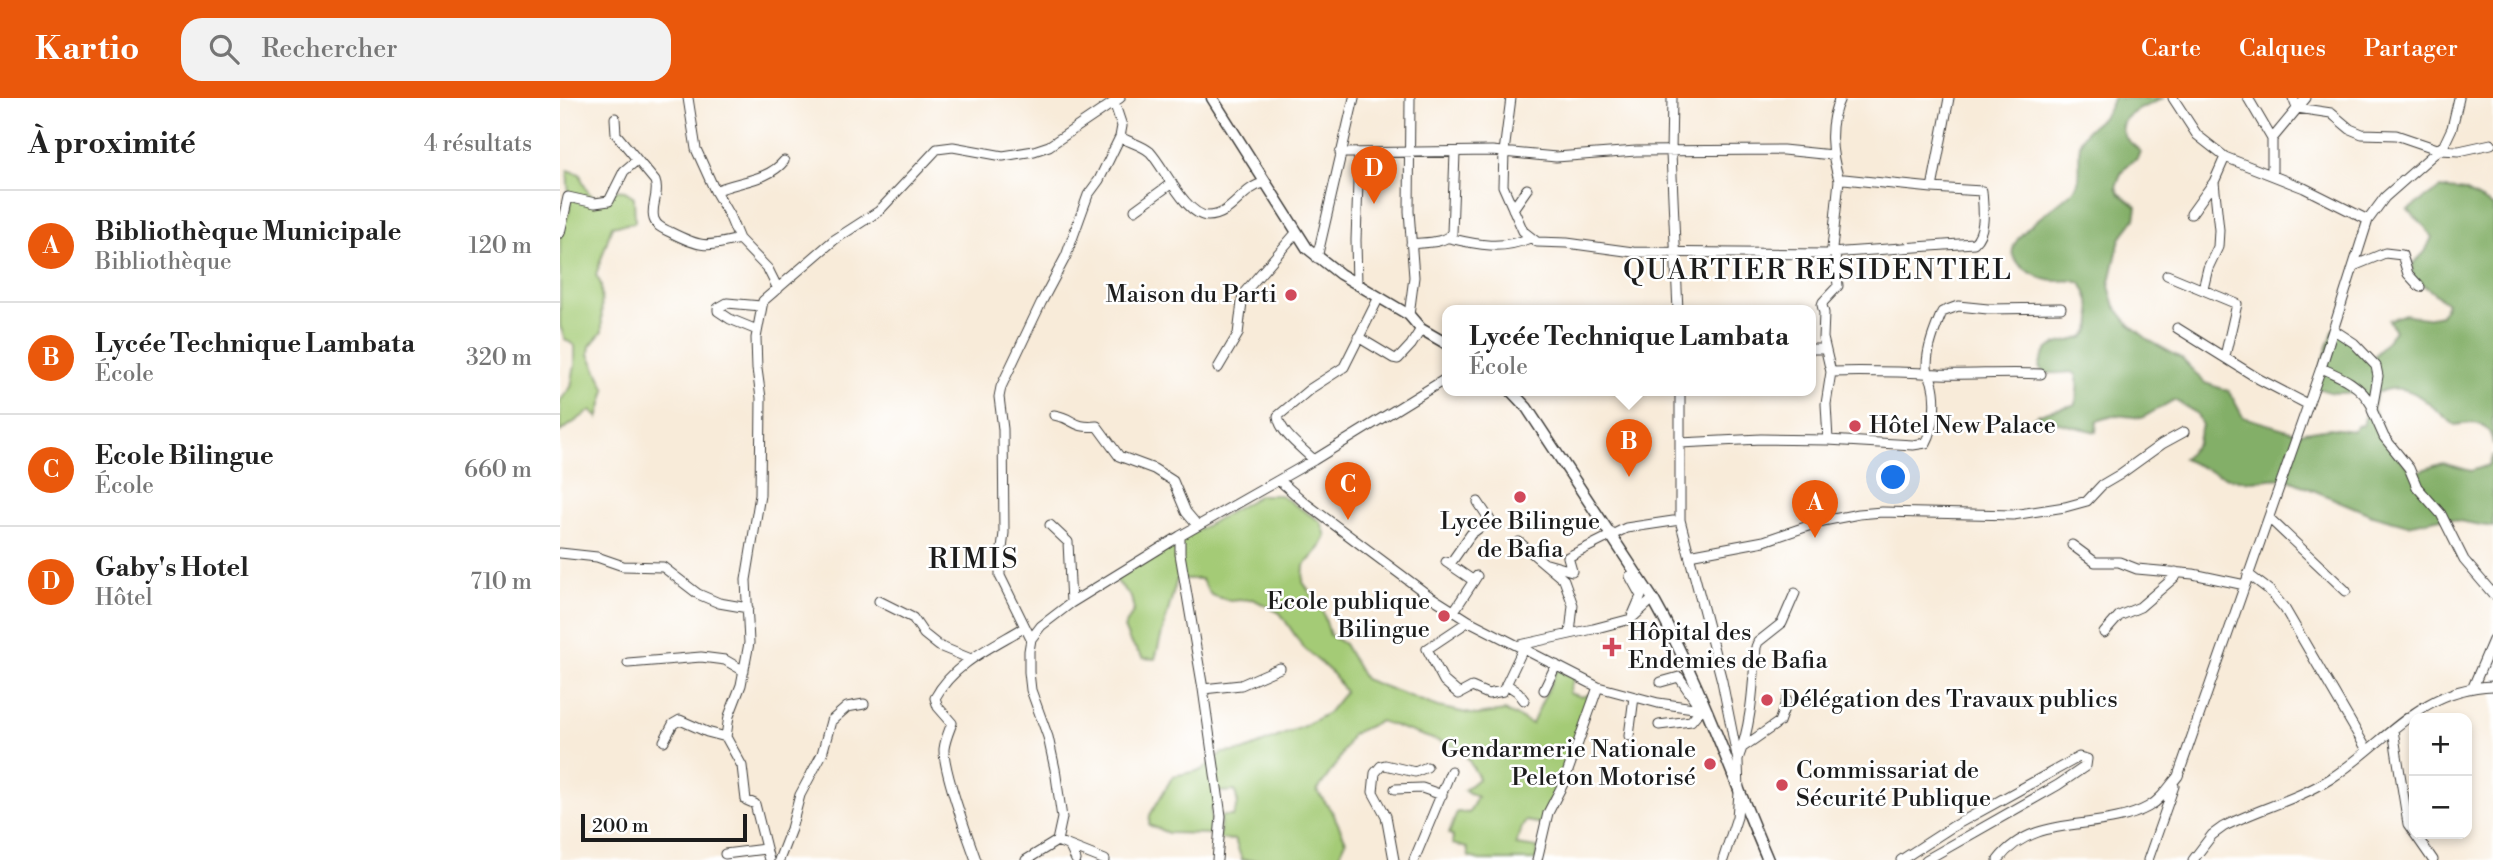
<!DOCTYPE html>
<html lang="fr">
<meta charset="utf-8">
<style>
:root{--surface:#fff;--page:#f2f2f2;--text:#222;--muted:#767676;--line:#e0e0e0;--accent:#ea580c}
body{margin:0;font-family:"Libre Bodoni",serif;background:var(--page);color:var(--text)}
.controls{position:absolute;right:21px;bottom:21px;display:grid;overflow:hidden;border-radius:14px;box-shadow:0 4px 10px #0003}
.controls button{width:63px;height:63px;display:grid;place-items:center;padding:0;border:0;border-bottom:2px solid var(--line);background:var(--surface);color:var(--text);font:35px sans-serif}
.scale{position:absolute;left:21px;bottom:18px;width:166px;box-sizing:border-box;padding-left:7px;border:4px solid #1c1c1c;border-top:0;font-size:19px;line-height:24px;white-space:nowrap;color:#1c1c1c;-webkit-text-stroke:5px #fff;paint-order:stroke}
.you{position:absolute;left:1334px;top:380px;width:24px;height:24px;margin:-18px;border:5px solid #fff;border-radius:50%;background:#1a73e8;box-shadow:0 0 0 10px #1a73e833}
.badge{display:grid;place-items:center;width:46px;height:46px;border-radius:50%;background:var(--accent);color:#fff;font-size:23px;font-weight:700}
.pin{position:absolute;translate:-50% -58px;filter:drop-shadow(0 2px 4px #0008)}
.pin::after{content:'';position:absolute;top:37px;width:24px;height:21px;background:inherit;clip-path:polygon(0 0,100% 0,50% 100%)}
.popup{position:absolute;left:882px;top:207px;width:374px;height:91px;box-sizing:border-box;display:grid;place-content:center;border-radius:14px;background:var(--surface);filter:drop-shadow(0 2px 5px #0005);font-size:23px;white-space:nowrap;color:var(--muted)}
.popup b{font-size:26px;color:var(--text)}
.popup::after{content:'';position:absolute;left:50%;top:100%;margin-left:-14px;border:14px solid transparent;border-top-color:var(--surface)}
.list{margin:0;padding:0;list-style:none}
h2{display:flex;justify-content:space-between;align-items:center;height:91px;margin:0;padding:0 28px;font-size:30px}
h2 small{font-size:23px;font-weight:400;color:var(--muted)}
.list li{display:grid;grid-template-columns:46px 1fr auto;gap:21px;align-items:center;box-sizing:border-box;height:112px;padding:0 28px;border-top:2px solid var(--line)}
.list b{display:block;font-size:26px;white-space:nowrap}
.list p{margin:0;font-size:23px;white-space:nowrap;color:var(--muted)}
.list em{font-size:23px;font-style:normal;color:var(--muted)}
.icon{flex:none;width:38px;height:38px;fill:none;stroke:currentColor;stroke-width:2;stroke-linecap:round;stroke-linejoin:round}
.map{position:relative;flex:none;width:1933px;height:762px;overflow:hidden}
header{display:flex;align-items:center;gap:42px;box-sizing:border-box;height:98px;padding:0 35px;background:var(--accent);color:#fff}
header strong{font-size:33px}
nav{display:flex;gap:38px;margin-inline-start:auto;font-size:24px}
.search{width:490px;height:63px;background:var(--page);display:flex;align-items:center;gap:18px;box-sizing:border-box;padding:0 24px;border-radius:21px;color:var(--muted);font-size:26px}
main{display:flex}
aside{flex:1;background:var(--surface)}
.map>svg:first-child{display:block}
</style>
<header>
<strong>Kartio</strong>
<div class="search"><svg class="icon" aria-label="search" viewBox="0 0 24 24"><circle cx="10" cy="10" r="6"/><path d="M15 15l6 6"/></svg>Rechercher</div>
<nav><a>Carte</a><a>Calques</a><a>Partager</a></nav>
</header>
<main>
<aside>
<h2>À proximité<small>4 résultats</small></h2>
<ul class="list">
<li><span class="badge">A</span><div><b>Bibliothèque Municipale</b><p>Bibliothèque</p></div><em>120 m</em></li>
<li><span class="badge">B</span><div><b>Lycée Technique Lambata</b><p>École</p></div><em>320 m</em></li>
<li><span class="badge">C</span><div><b>Ecole Bilingue</b><p>École</p></div><em>660 m</em></li>
<li><span class="badge">D</span><div><b>Gaby's Hotel</b><p>Hôtel</p></div><em>710 m</em></li>
</ul>
</aside>
<div class="map">
<svg width="1933" height="762" viewBox="0 0 1933 762">
<rect width="100%" height="100%" fill="#fff"/>
<filter id="ink" filterUnits="userSpaceOnUse"><feTurbulence type="fractalNoise" baseFrequency=".0143" numOctaves="2"/><feDisplacementMap in="SourceGraphic" scale="14" xChannelSelector="R" yChannelSelector="G"/><feConvolveMatrix kernelMatrix="1 2 1 2 8 2 1 2 1" color-interpolation-filters="sRGB"/></filter>
<filter id="wash" filterUnits="userSpaceOnUse"><feTurbulence type="fractalNoise" baseFrequency=".00686" numOctaves="4" result="noise"/><feDisplacementMap in="SourceGraphic" scale="28" xChannelSelector="R" yChannelSelector="G"/><feGaussianBlur stdDeviation="1.57" result="paint"/><feColorMatrix in="noise" values="0 0 0 0 0 0 0 0 0 0 0 0 0 0 0 0 0 1.4 0 .05"/><feComposite in="paint" operator="in"/></filter>
<g filter="url(#wash)">
<rect width="100%" height="100%" fill="#f8ebd9"/>
<path fill="#a4cb76" stroke="#607449" stroke-width="2" d="M 8,72 L 20,76 C 27,97 33,107 55,92 L 65,93 L 74,99 L 75,124 C 67,128 60,125 52,128 L 36,177 L 41,186 L 42,234 L 30,248 L 29,256 L 46,292 L 38,320 L 31,312 L 0,334 L 0,303 L 11,289 L 15,267 L 15,248 L 5,241 L 0,228 L 0,129 C 18,113 5,92 8,72 Z
M 700,397 L 720,397 L 761,424 L 766,438 L 760,450 L 744,468 L 743,484 L 763,514 L 770,537 L 784,546 L 804,581 L 878,609 L 916,617 L 945,613 L 972,626 L 997,571 L 1014,580 L 1009,595 L 1022,599 L 1033,595 L 983,726 L 966,723 L 961,731 L 956,747 L 978,750 L 976,762 L 920,762 L 909,759 L 907,750 L 892,746 L 893,738 L 889,736 L 897,714 L 909,715 L 917,699 L 904,692 L 919,680 L 902,651 L 820,623 L 792,636 L 777,665 L 757,693 L 773,715 L 786,743 L 777,762 L 682,762 L 675,742 L 659,741 L 661,718 L 673,718 L 678,706 L 675,693 L 659,694 L 658,711 L 651,711 L 651,736 L 608,735 L 589,727 L 590,717 L 613,678 L 642,672 L 662,655 L 683,653 L 742,629 L 768,615 L 785,594 L 774,577 L 743,549 L 720,515 L 693,501 L 670,503 L 651,497 L 641,481 L 617,481 L 595,561 L 583,560 L 570,544 L 564,530 L 574,512 L 571,499 L 554,480 Z"/>
<path fill="#83af67" stroke="#506642" stroke-width="2" d="M 1553,0 L 1603,0 C 1592,8 1552,16 1564,37 C 1567,43 1575,48 1580,53 L 1577,61 C 1564,67 1560,76 1556,89 L 1559,95 L 1577,109 L 1575,121 L 1560,141 L 1549,188 L 1555,208 L 1570,227 L 1590,243 L 1621,260 L 1645,285 L 1669,293 L 1683,319 L 1738,335 L 1770,330 L 1794,333 L 1797,328 L 1803,327 L 1810,302 C 1798,292 1791,295 1777,295 C 1769,295 1761,291 1754,289 L 1774,231 L 1812,261 L 1835,233 L 1829,222 L 1845,216 L 1865,220 L 1881,217 L 1887,205 L 1863,187 L 1851,185 L 1853,166 L 1865,154 L 1872,139 L 1865,129 L 1848,112 L 1880,90 L 1905,93 L 1933,108 L 1933,347 C 1930,323 1916,323 1895,327 C 1870,310 1852,279 1817,295 L 1813,310 L 1828,346 L 1853,375 L 1883,365 L 1911,373 L 1929,367 L 1933,357 L 1933,429 L 1881,420 L 1848,427 L 1812,417 L 1727,381 C 1713,379 1701,383 1688,383 C 1665,382 1644,370 1623,361 L 1637,346 L 1642,327 L 1636,315 L 1614,302 L 1582,320 L 1556,317 L 1537,323 L 1536,334 L 1474,319 C 1486,311 1502,311 1516,306 C 1521,261 1515,278 1484,275 L 1479,269 C 1481,263 1484,254 1489,250 C 1497,243 1511,244 1521,240 C 1541,232 1529,198 1521,185 C 1511,181 1506,183 1495,183 C 1483,183 1460,171 1454,160 C 1442,139 1504,105 1515,90 C 1524,77 1516,57 1521,42 C 1527,25 1547,24 1553,0 Z"/>
</g>
<g filter="url(#ink)">
<g fill="none" stroke-linecap="round" stroke-linejoin="round">
<g stroke="#3d3b38" stroke-width="11">
<path id="minor" d="M 128,0 L 136,51 L 155,93
M 951,0 L 944,54 L 943,88 L 963,133 L 977,144 L 1007,145 L 1073,154 L 1266,156 L 1270,155 L 1272,151 L 1279,82 L 1284,81 L 1372,90 L 1389,0
M 1112,0 L 1111,55 L 1118,213
M 1688,0 L 1712,41
M 1733,0 L 1737,10 L 1771,15 L 1790,31 L 1802,36 L 1836,37 L 1880,52 L 1899,53 L 1931,46
M 55,20 L 56,36 L 95,83 C 100,96 90,108 94,121 C 97,129 104,131 110,134 C 142,150 144,149 179,141 L 208,171 L 218,191
M 560,39 C 569,44 582,47 590,54 C 604,69 626,118 648,118 C 672,118 682,89 704,85
M 780,55 L 932,53 L 996,59 L 1076,53 L 1223,52 L 1272,57
M 1712,77 L 1712,41 L 1746,0
M 1279,82 C 1271,55 1267,27 1280,0
M 953,111 L 967,91
M 575,112 L 612,85
M 1631,116 L 1654,84 L 1665,59
M 1808,122 L 1825,99 L 1884,47 L 1892,30 L 1899,0
M 0,135 L 8,99 L 35,105 L 49,103 L 64,73 L 77,62
M 889,140 C 918,147 942,152 970,140
M 179,141 L 169,117 L 155,93 C 177,83 208,83 224,63
M 851,146 C 864,144 884,146 892,135 L 895,55
M 1270,155 L 1414,145 C 1427,133 1423,109 1422,93 L 1372,90
M 757,160 L 794,0
M 1796,167 L 1825,155 L 1842,157 L 1848,176 L 1860,189
M 1607,177 L 1677,206 L 1665,258
M 797,187 L 796,142 L 799,55
M 1643,191 L 1648,170 L 1658,149 L 1659,132 L 1654,84
M 849,217 L 854,179 L 849,113 L 850,0
M 1617,230 L 1699,281 L 1747,306
M 197,232 L 170,221 L 158,213 L 158,210 L 167,205 L 201,208
M 1774,232 L 1794,245 L 1816,268 L 1818,278 L 1812,312 L 1824,339 L 1849,370 L 1857,389 L 1881,416 L 1904,462 L 1933,496
M 798,239 L 833,260 L 838,261 L 851,247 L 861,231
M 1251,251 L 1265,251
M 658,270 L 678,236 L 683,196 L 736,135
M 1761,270 C 1782,279 1801,287 1812,308
M 1271,274 L 1263,240 L 1264,215 L 1262,207 L 1263,204 L 1278,188 L 1275,155
M 1120,293 L 1120,422 L 1162,583 L 1178,663 L 1179,695 L 1177,719 L 1163,762
M 494,317 C 515,320 512,331 537,328 L 559,358 L 594,371 L 613,383 L 626,414 L 637,427
M 1268,342 L 1266,306 L 1271,274 C 1307,273 1343,274 1379,276 C 1413,277 1447,274 1481,276
M 1120,345 L 1201,341 L 1268,342 L 1353,347 L 1366,345 C 1375,329 1377,301 1372,284 C 1370,278 1367,275 1367,268 C 1367,250 1375,231 1382,214 L 1398,208 L 1428,211 L 1501,210
M 754,362 C 742,350 720,335 718,318 L 750,291 L 784,269 L 819,199
M 719,382 L 744,404 L 868,497 L 909,523 L 1038,589 L 1098,605 L 1141,611 L 1148,614
M 1709,420 L 1786,493
M 490,427 L 508,444 L 511,505
M 620,438 L 620,456 L 643,591 L 661,718 L 657,762
M 959,444 L 1004,482 L 1013,507 L 1010,536
M 1512,447 L 1535,464 L 1559,464 L 1577,471 L 1633,476 L 1685,487
M 0,455 L 37,459 L 63,468 L 103,469 L 138,496 L 159,505 L 188,510
M 1129,457 L 1204,443 L 1263,423 L 1299,416 L 1322,414 L 1453,417 L 1505,409 L 1527,403 L 1542,387 L 1559,377 L 1602,346 L 1624,334
M 886,464 L 914,483
M 890,466 L 911,436 L 930,422 L 918,404
M 987,466 L 1012,473 L 1008,459 L 1066,430 L 1120,422
M 1688,476 L 1709,492 L 1725,511 L 1807,652
M 1070,478 L 1081,498 L 1072,519
M 319,503 L 353,520 L 364,536 L 379,548 L 411,561
M 894,513 L 917,478
M 909,523 L 867,551 L 884,583 L 899,596 L 912,589 L 928,596 L 943,593 L 964,549
M 1544,535 L 1559,518 L 1580,509 L 1616,478 L 1616,474
M 471,541 L 440,478 L 440,467 L 444,435 L 443,331 L 439,299 L 441,289 L 481,205 L 506,158 L 528,97 L 539,82 L 560,39 L 562,28 L 554,4
M 960,547 L 1033,531 L 1071,521 L 1093,501
M 68,565 L 141,559 L 165,562 L 184,573
M 946,586 L 958,594 L 964,602
M 1913,589 L 1933,542
M 643,591 L 681,587 L 720,570
M 984,592 L 996,567
M 1099,627 L 1131,623 L 1141,611 L 1119,579 L 1101,584
M 1833,632 L 1848,726 L 1873,762
M 1069,638 L 1074,599
M 104,643 L 113,626 L 120,622 L 147,634 L 166,639
M 1183,649 L 1219,624 L 1227,602
M 1178,661 C 1192,626 1193,586 1196,549 L 1198,544 L 1222,525 L 1235,495
M 835,691 L 862,690 L 882,697
M 497,743 L 545,762
M 510,749 L 516,762
M 165,756 L 205,751
M 209,762 L 195,706 L 186,702 L 182,668 L 166,639 L 169,618 L 181,587 L 189,545 L 186,482 L 200,397 L 201,300 L 197,271 L 196,240 L 203,203 L 274,142 L 319,113 L 377,51 L 393,49 L 443,58 L 474,53 L 489,48 L 560,0
M 219,762 L 231,731 L 240,697 L 262,656 L 271,623 L 287,609 L 304,606
M 416,762 C 408,739 383,673 384,651 C 385,642 389,633 392,625 L 378,609 L 375,600 C 394,565 432,549 465,529
M 466,762 L 497,743 L 502,720 L 495,671 L 488,639 L 471,592 L 469,574 L 469,553 L 471,541 L 481,528 L 511,505 L 620,438 L 754,362 L 887,280
M 834,762 L 826,718 L 813,694 L 815,675 L 821,668 L 825,667 L 855,674 L 867,669
M 854,762 L 891,673
M 977,762 L 988,715 L 1004,684 L 1038,589
M 1341,762 L 1392,729 L 1519,659 L 1527,661 L 1526,668 L 1498,687 L 1366,762
M 1438,762 C 1474,714 1541,735 1588,709 C 1601,702 1609,689 1618,678 L 1761,270 L 1808,122 L 1744,90 L 1665,59 L 1637,37 L 1613,0
M 1588,762 L 1614,688
M 1633,762 L 1652,737 L 1663,729 C 1697,711 1737,702 1770,681 C 1826,645 1860,590 1933,588"/>
</g>
<g stroke="#3d3b38" stroke-width="13">
<path id="major" d="M 652,0 L 747,150 L 780,176 L 849,217 L 861,231 L 887,246
M 951,293 L 967,310 L 1093,501 C 1140,584 1170,674 1208,762"/>
</g>
<use href="#minor" stroke="#fff" stroke-width="9"/>
<use href="#major" stroke="#fff" stroke-width="10"/>
</g>
</g>
<g fill="#d1495b" stroke="#fff" stroke-width="2.5">
<circle cx="731" cy="197" r="7"/>
<circle cx="1295" cy="328" r="7"/>
<circle cx="960" cy="399" r="7"/>
<circle cx="884" cy="518" r="7"/>
<path d="M1048.5 538.5h7v7h7v7h-7v7h-7v-7h-7v-7h7z"/>
<circle cx="1207" cy="602" r="7"/>
<circle cx="1150" cy="666" r="7"/>
<circle cx="1222" cy="687" r="7"/>
</g>
<g text-anchor="middle" dominant-baseline="central" stroke-width="5" stroke-linejoin="round" paint-order="stroke">
<g font-size="24" fill="#1c1c1c" stroke="#fff" text-anchor="start">
<text x="717" y="197" text-anchor="end">Maison du Parti</text>
<text x="1309" y="328">Hôtel New Palace</text>
<text x="960" y="424" text-anchor="middle">Lycée Bilingue<tspan x="960" dy="28">de Bafia</tspan></text>
<text x="870" y="504" text-anchor="end">Ecole publique<tspan x="870" dy="28">Bilingue</tspan></text>
<text x="1068" y="535">Hôpital des<tspan x="1068" dy="28">Endemies de Bafia</tspan></text>
<text x="1221" y="602">Délégation des Travaux publics</text>
<text x="1136" y="652" text-anchor="end">Gendarmerie Nationale<tspan x="1136" dy="28">Peleton Motorisé</tspan></text>
<text x="1236" y="673">Commissariat de<tspan x="1236" dy="28">Sécurité Publique</tspan></text>
</g>
<g font-size="28" letter-spacing="2" fill="#1c1c1c" stroke="#fff">
<text x="1258" y="172">QUARTIER RESIDENTIEL</text>
<text x="414" y="461">RIMIS</text>
</g>
</g>
</svg>
<div class="controls">
<button>+</button>
<button>−</button>
</div>
<div class="scale">200 m</div>
<div class="you"></div>
<div class="pin badge" style="left:1255px;top:440px">A</div>
<div class="pin badge" style="left:1069px;top:379px">B</div>
<div class="popup"><b>Lycée Technique Lambata</b>École</div>
<div class="pin badge" style="left:788px;top:422px">C</div>
<div class="pin badge" style="left:814px;top:106px">D</div>
</div>
</main>
